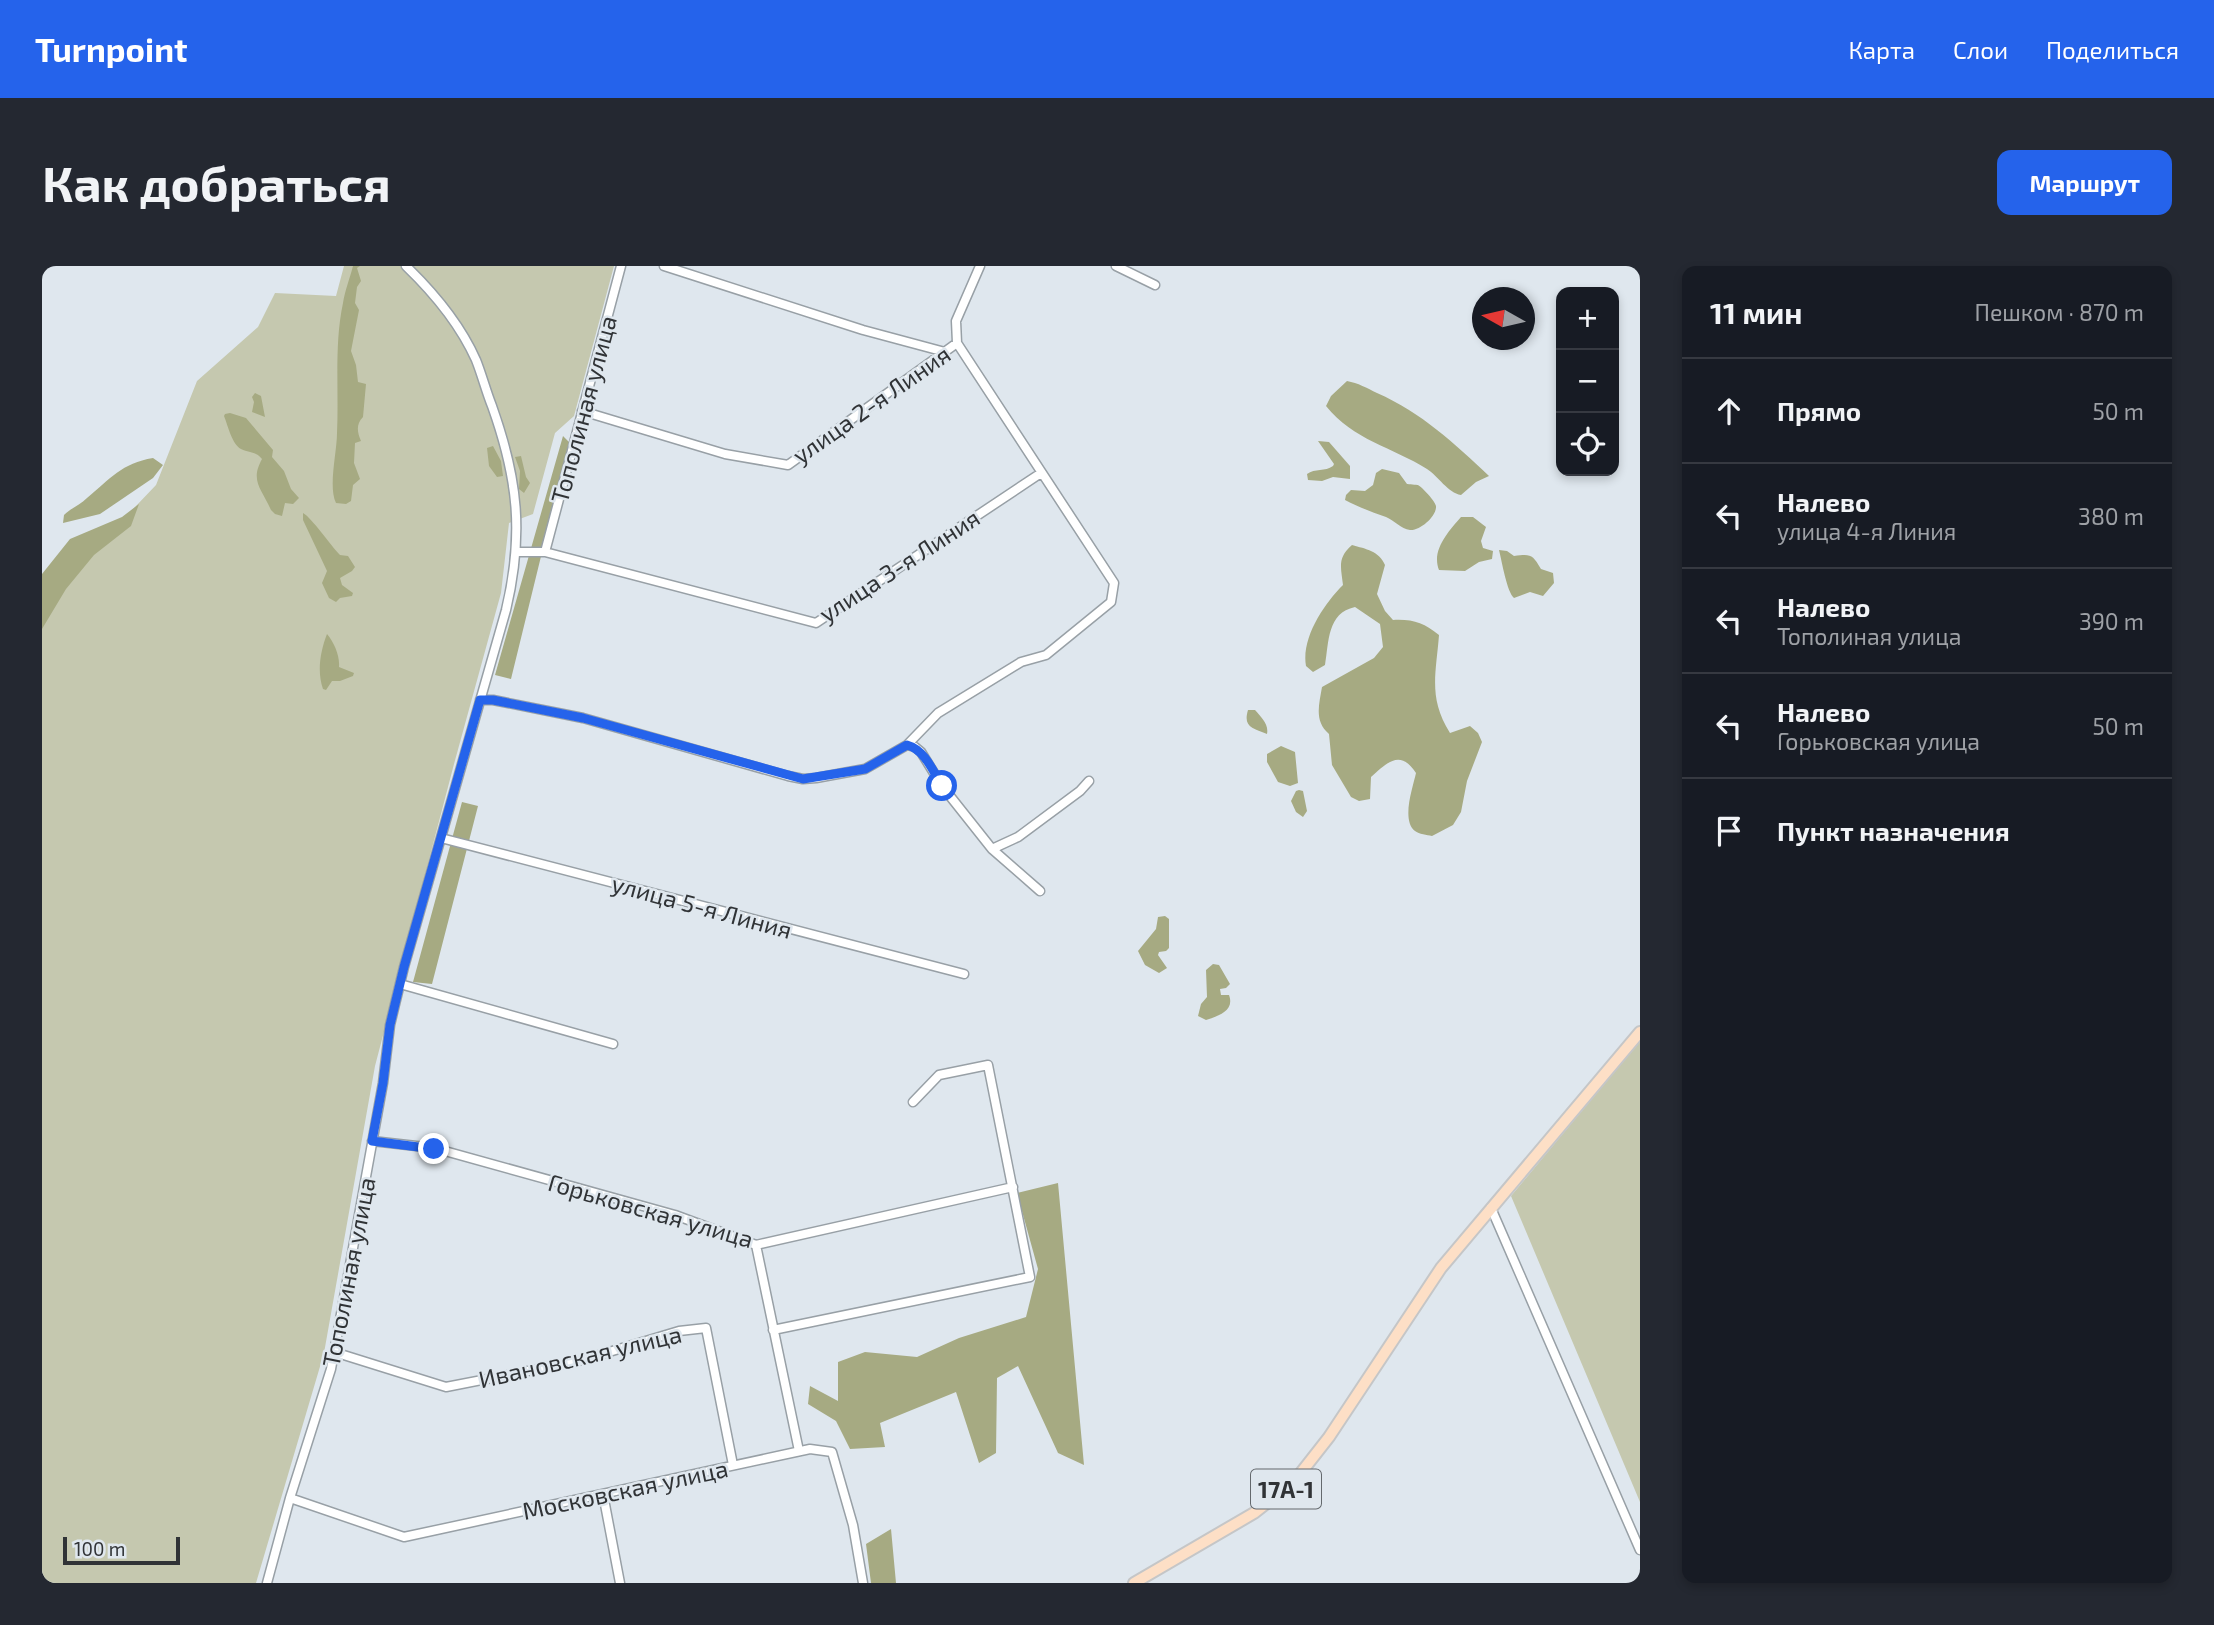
<!DOCTYPE html>
<html lang="ru">
<meta charset="utf-8">
<style>
:root{--surface:#171b24;--page:#242831;--text:#f1f3f6;--muted:#9ea1a6;--line:#363941;--accent:#2563eb}
body{margin:0;font-family:"Exo 2",sans-serif;background:var(--page);color:var(--text)}
.controls{position:absolute;right:21px;top:21px;display:grid;overflow:hidden;border-radius:14px;box-shadow:0 4px 10px #0003}
.controls button{width:63px;height:63px;display:grid;place-items:center;padding:0;border:0;border-bottom:2px solid var(--line);background:var(--surface);color:var(--text);font:35px sans-serif}
.compass{position:absolute;left:1430px;top:21px;width:63px;height:63px;border-radius:50%;background:var(--surface);box-shadow:0 4px 10px #0003;rotate:278deg}
.scale{position:absolute;left:21px;bottom:18px;width:117px;box-sizing:border-box;padding-left:7px;border:4px solid #303336;border-top:0;font-size:19px;line-height:24px;white-space:nowrap;color:#303336;-webkit-text-stroke:5px #dfe7ee;paint-order:stroke}
.stop{position:absolute;width:21px;height:21px;margin:-16px;border:5px solid #2563eb;border-radius:50%;background:#fff}
.stop.end{background:#2563eb;border-color:#fff;box-shadow:0 2px 7px #0008}
.list{margin:0;padding:0;list-style:none}
h2{display:flex;justify-content:space-between;align-items:center;height:91px;margin:0;padding:0 28px;font-size:30px}
h2 small{font-size:23px;font-weight:400;color:var(--muted)}
.list li{display:grid;grid-template-columns:46px 1fr auto;gap:21px;align-items:center;box-sizing:border-box;height:105px;padding:0 28px;border-top:2px solid var(--line)}
.list b{display:block;font-size:26px;white-space:nowrap}
.list p{margin:0;font-size:23px;white-space:nowrap;color:var(--muted)}
.list em{font-size:23px;font-style:normal;color:var(--muted)}
.icon{flex:none;width:38px;height:38px;fill:none;stroke:currentColor;stroke-width:2;stroke-linecap:round;stroke-linejoin:round}
.map{position:relative;flex:none;width:1598px;height:1317px;overflow:hidden;border-radius:14px}
header{display:flex;align-items:center;gap:42px;box-sizing:border-box;height:98px;padding:0 35px;background:var(--accent);color:#fff}
header strong{font-size:33px}
nav{display:flex;gap:38px;margin-inline-start:auto;font-size:24px}
.intro{display:flex;align-items:center;justify-content:space-between;box-sizing:border-box;height:168px;padding:0 42px}
h1{margin:0;font-size:49px}
.button{padding:18px 32px;border-radius:14px;background:var(--accent);color:#fff;font-size:24px;font-weight:700}
main{display:flex;gap:42px;padding:0 42px}
aside{flex:1;background:var(--surface);border-radius:14px;box-shadow:0 4px 10px #0003}
.map>svg:first-child{display:block}
</style>
<header>
<strong>Turnpoint</strong>
<nav><a>Карта</a><a>Слои</a><a>Поделиться</a></nav>
</header>
<div class="intro"><h1>Как добраться</h1><a class="button">Маршрут</a></div>
<main>
<div class="map">
<svg width="1598" height="1317" viewBox="0 0 1598 1317">
<rect width="100%" height="100%" fill="#dfe7ee"/>
<path fill="#c5c8af" d="M 302,0 L 572,0 L 532,150 L 513,167 L 491,248 L 467,257 L 459,327 L 412,498 L 333,800 L 282,1087 L 214,1317 L 0,1317 L 0,361 L 15,323 L 114,219 L 155,115 L 216,61 L 233,27 L 294,30 Z
M 1598,775 L 1598,1236 L 1469,930 Z"/>
<path fill="#a6aa82" d="M 311,0 L 318,0 L 315,2 L 319,15 L 315,21 L 313,37 L 317,44 L 309,85 L 314,99 L 316,116 L 324,118 L 321,151 C 314,158 315,166 319,175 L 313,177 L 312,197 L 318,213 L 311,219 L 309,235 L 304,238 L 294,237 C 286,221 295,186 295,167 C 297,124 292,79 301,37 C 303,24 308,12 311,0 Z
M 1305,115 C 1316,117 1325,122 1335,127 C 1380,147 1412,177 1447,210 L 1434,216 L 1419,229 C 1406,227 1396,210 1385,203 C 1350,181 1311,174 1284,140 L 1289,130 Z
M 213,127 L 219,130 L 223,151 L 210,146 L 212,136 L 210,131 Z
M 188,147 L 204,152 L 231,184 L 230,191 L 242,205 L 249,223 L 257,232 L 251,238 L 243,237 L 240,250 L 233,248 L 229,244 C 219,222 208,215 220,193 C 213,185 208,187 199,183 C 190,178 186,160 182,150 L 183,148 Z
M 521,170 L 527,176 L 469,413 L 453,409 Z
M 1276,175 L 1287,176 L 1308,200 L 1308,213 L 1291,211 L 1280,215 L 1266,214 L 1265,208 C 1273,202 1283,206 1291,200 L 1292,198 Z
M 451,180 L 459,195 L 461,210 L 455,211 L 447,200 L 445,182 Z
M 479,190 L 484,211 L 488,217 L 482,227 L 477,223 L 478,205 L 473,191 Z
M 111,192 L 121,199 L 111,212 L 58,248 L 21,257 L 22,249 C 29,242 38,239 45,232 C 68,213 80,197 111,192 Z
M 1340,203 L 1357,207 L 1365,218 C 1366,218 1375,219 1376,219 C 1381,222 1393,235 1394,240 C 1395,250 1378,265 1368,264 C 1359,263 1352,254 1344,251 C 1330,246 1316,241 1303,234 L 1304,229 L 1309,224 L 1323,225 L 1331,219 L 1334,207 Z
M 97,238 L 89,260 L 52,289 L 24,323 L 0,363 L 0,308 L 28,273 L 80,251 Z
M 261,247 C 270,252 289,280 298,289 L 306,290 L 313,301 L 310,305 L 298,312 L 300,319 L 311,327 L 310,330 L 298,332 L 294,336 L 287,332 L 280,317 L 285,305 L 261,254 Z
M 1419,251 L 1431,251 L 1444,261 L 1439,275 L 1441,282 L 1451,285 L 1450,293 L 1437,296 L 1423,305 L 1397,304 C 1389,284 1407,265 1419,251 Z
M 1310,279 C 1324,283 1337,285 1343,299 L 1335,328 L 1343,345 L 1351,354 C 1371,353 1382,357 1397,369 C 1394,408 1386,432 1408,467 L 1428,460 L 1436,467 L 1440,476 L 1425,515 L 1419,546 L 1411,559 L 1390,570 C 1385,569 1377,568 1373,565 C 1359,554 1371,521 1374,507 C 1358,483 1346,496 1329,511 L 1328,533 L 1317,535 L 1309,531 L 1290,499 L 1287,468 C 1272,455 1277,439 1280,421 L 1332,392 L 1341,381 L 1338,358 L 1313,341 C 1285,347 1287,376 1283,399 L 1271,406 L 1264,400 C 1259,372 1282,338 1301,319 C 1299,301 1295,292 1310,279 Z
M 1457,284 L 1465,285 L 1472,290 C 1489,288 1490,288 1499,303 L 1511,307 L 1512,317 L 1501,330 L 1488,326 L 1472,332 C 1465,326 1460,296 1457,284 Z
M 285,368 C 292,376 298,390 297,401 L 312,407 L 311,410 L 298,415 L 290,415 L 284,424 L 281,423 C 275,406 278,386 285,368 Z
M 1206,444 L 1213,444 C 1219,451 1227,458 1225,468 C 1210,462 1201,461 1206,444 Z
M 1239,480 L 1253,486 L 1256,517 L 1248,520 L 1236,516 L 1225,496 L 1225,488 Z
M 1257,524 L 1261,525 L 1265,545 L 1261,551 L 1254,546 L 1249,535 L 1254,525 Z
M 420,536 L 436,540 L 390,718 L 371,716 Z
M 1123,650 L 1127,653 L 1127,682 L 1124,685 L 1117,686 L 1116,689 L 1125,702 L 1117,707 L 1103,699 L 1096,685 L 1114,663 L 1116,651 Z
M 1171,698 L 1177,699 L 1188,718 L 1184,722 L 1178,723 L 1179,729 L 1187,729 C 1193,745 1176,750 1164,754 L 1156,750 L 1159,738 L 1165,731 L 1164,704 Z
M 1016,917 L 1042,1199 L 1016,1187 L 976,1100 L 955,1112 L 954,1187 L 937,1197 L 914,1126 L 838,1157 L 843,1181 L 808,1183 L 794,1155 L 766,1138 L 768,1120 L 796,1135 L 796,1096 L 823,1086 L 875,1091 L 917,1072 L 984,1051 L 996,1003 L 975,927 Z
M 849,1263 L 854,1317 L 829,1317 L 824,1278 Z"/>
<g fill="none" stroke-linecap="round" stroke-linejoin="round">
<g stroke="#98a0a6" stroke-width="11">
<path id="minor" d="M 622,0 L 821,64 L 903,86
M 1074,0 L 1113,19
M 540,145 L 683,188 L 746,199 L 915,77
M 474,286 L 503,286 L 774,357 L 999,207
M 503,286 L 579,0
M 438,434 L 451,434 L 541,452 L 746,510 L 761,513 L 774,512 L 823,503 L 865,479 L 896,447 L 979,396 L 1004,389 L 1069,336 L 1072,317 L 915,77 L 914,55 L 938,0
M 865,479 L 873,481 L 879,486 L 900,520 L 950,583 L 998,625
M 399,572 L 922,708
M 950,583 L 976,571 L 1038,525 L 1047,515
M 358,718 L 571,778
M 330,875 L 392,882 L 633,949 L 714,979 L 971,921
M 1449,942 L 1598,1284
M 714,979 L 757,1185
M 731,1064 L 988,1011 L 946,799 L 897,809 L 871,836
M 292,1086 L 404,1121 L 537,1095 L 637,1065 L 664,1062 L 691,1199
M 561,1228 L 578,1317
M 248,1232 L 362,1271 L 768,1183 L 790,1186 L 811,1259 L 821,1317
M 225,1317 L 248,1232 L 289,1103 L 341,817 L 348,759 L 362,701 L 464,344 C 482,268 476,213 450,140 C 444,125 440,109 434,94 C 418,58 392,27 364,0"/>
</g>
<g stroke="#c5c6c7" stroke-width="14">
<path id="major" d="M 1092,1317 L 1212,1247 L 1244,1222 L 1258,1208 L 1287,1171 L 1399,1002 L 1598,766"/>
</g>
<use href="#minor" stroke="#fff" stroke-width="8"/>
<use href="#major" stroke="#fddfc6" stroke-width="10"/>
</g>
<g fill="none" stroke-linecap="round" stroke-linejoin="round">
<path stroke="#2563eb" stroke-width="9" d="M 392,883 L 330,875 L 341,817 L 348,759 L 362,701 L 438,434 L 451,434 L 541,452 L 761,513 L 823,503 L 865,479 C 883,484 891,505 900,520"/>
</g>
<g text-anchor="middle" dominant-baseline="central" stroke-width="5" stroke-linejoin="round" paint-order="stroke">
<rect fill="#dfe7ee" stroke="#64696d" stroke-width="2" x="1209" y="1203.5" width="70" height="39" rx="5"/>
<g font-size="23" font-weight="bold" fill="#303336">
<text x="1244" y="1223">17А-1</text>
</g>
<g font-size="24" fill="#303336" stroke="#dfe7ee">
<text transform="translate(829 138) rotate(-35)">улица 2-я Линия</text>
<text transform="translate(541 143) rotate(-75)">Тополиная улица</text>
<text transform="translate(857 299) rotate(-33)">улица 3-я Линия</text>
<text transform="translate(660 640) rotate(15)">улица 5-я Линия</text>
<text transform="translate(609 944) rotate(16)">Горьковская улица</text>
<text transform="translate(306 1006) rotate(-79)">Тополиная улица</text>
<text transform="translate(538 1090) rotate(-13)">Ивановская улица</text>
<text transform="translate(583 1223) rotate(-12)">Московская улица</text>
</g>
</g>
</svg>
<div class="controls">
<button>+</button>
<button>−</button>
<button><svg class="icon" aria-label="locate" viewBox="0 0 24 24"><circle cx="12" cy="12" r="6"/><path d="M12 2v4M12 18v4M2 12h4M18 12h4"/></svg></button>
</div>
<svg class="compass" viewBox="-18 -18 36 36"><path d="M0-13l5 13h-10z" fill="#e53935"/><path d="M0 13l5-13h-10z" fill="#9ea1a6"/></svg>
<div class="scale">100 m</div>
<div class="stop" style="left:900px;top:520px"></div>
<div class="stop end" style="left:392px;top:883px"></div>
</div>
<aside>
<h2>11 мин<small>Пешком · 870 m</small></h2>
<ul class="list">
<li><svg class="icon" aria-label="ahead" viewBox="0 0 24 24"><path d="M12 20V5M6 11l6-6 6 6"/></svg><div><b>Прямо</b></div><em>50 m</em></li>
<li><svg class="icon" aria-label="left" viewBox="0 0 24 24"><path d="M17 20v-9H6M10 6l-5 5 5 5"/></svg><div><b>Налево</b><p>улица 4-я Линия</p></div><em>380 m</em></li>
<li><svg class="icon" aria-label="left" viewBox="0 0 24 24"><path d="M17 20v-9H6M10 6l-5 5 5 5"/></svg><div><b>Налево</b><p>Тополиная улица</p></div><em>390 m</em></li>
<li><svg class="icon" aria-label="left" viewBox="0 0 24 24"><path d="M17 20v-9H6M10 6l-5 5 5 5"/></svg><div><b>Налево</b><p>Горьковская улица</p></div><em>50 m</em></li>
<li><svg class="icon" aria-label="arrive" viewBox="0 0 24 24"><path d="M6 21V4h12l-3 4 3 4H6"/></svg><div><b>Пункт назначения</b></div></li>
</ul>
</aside>
</main>
